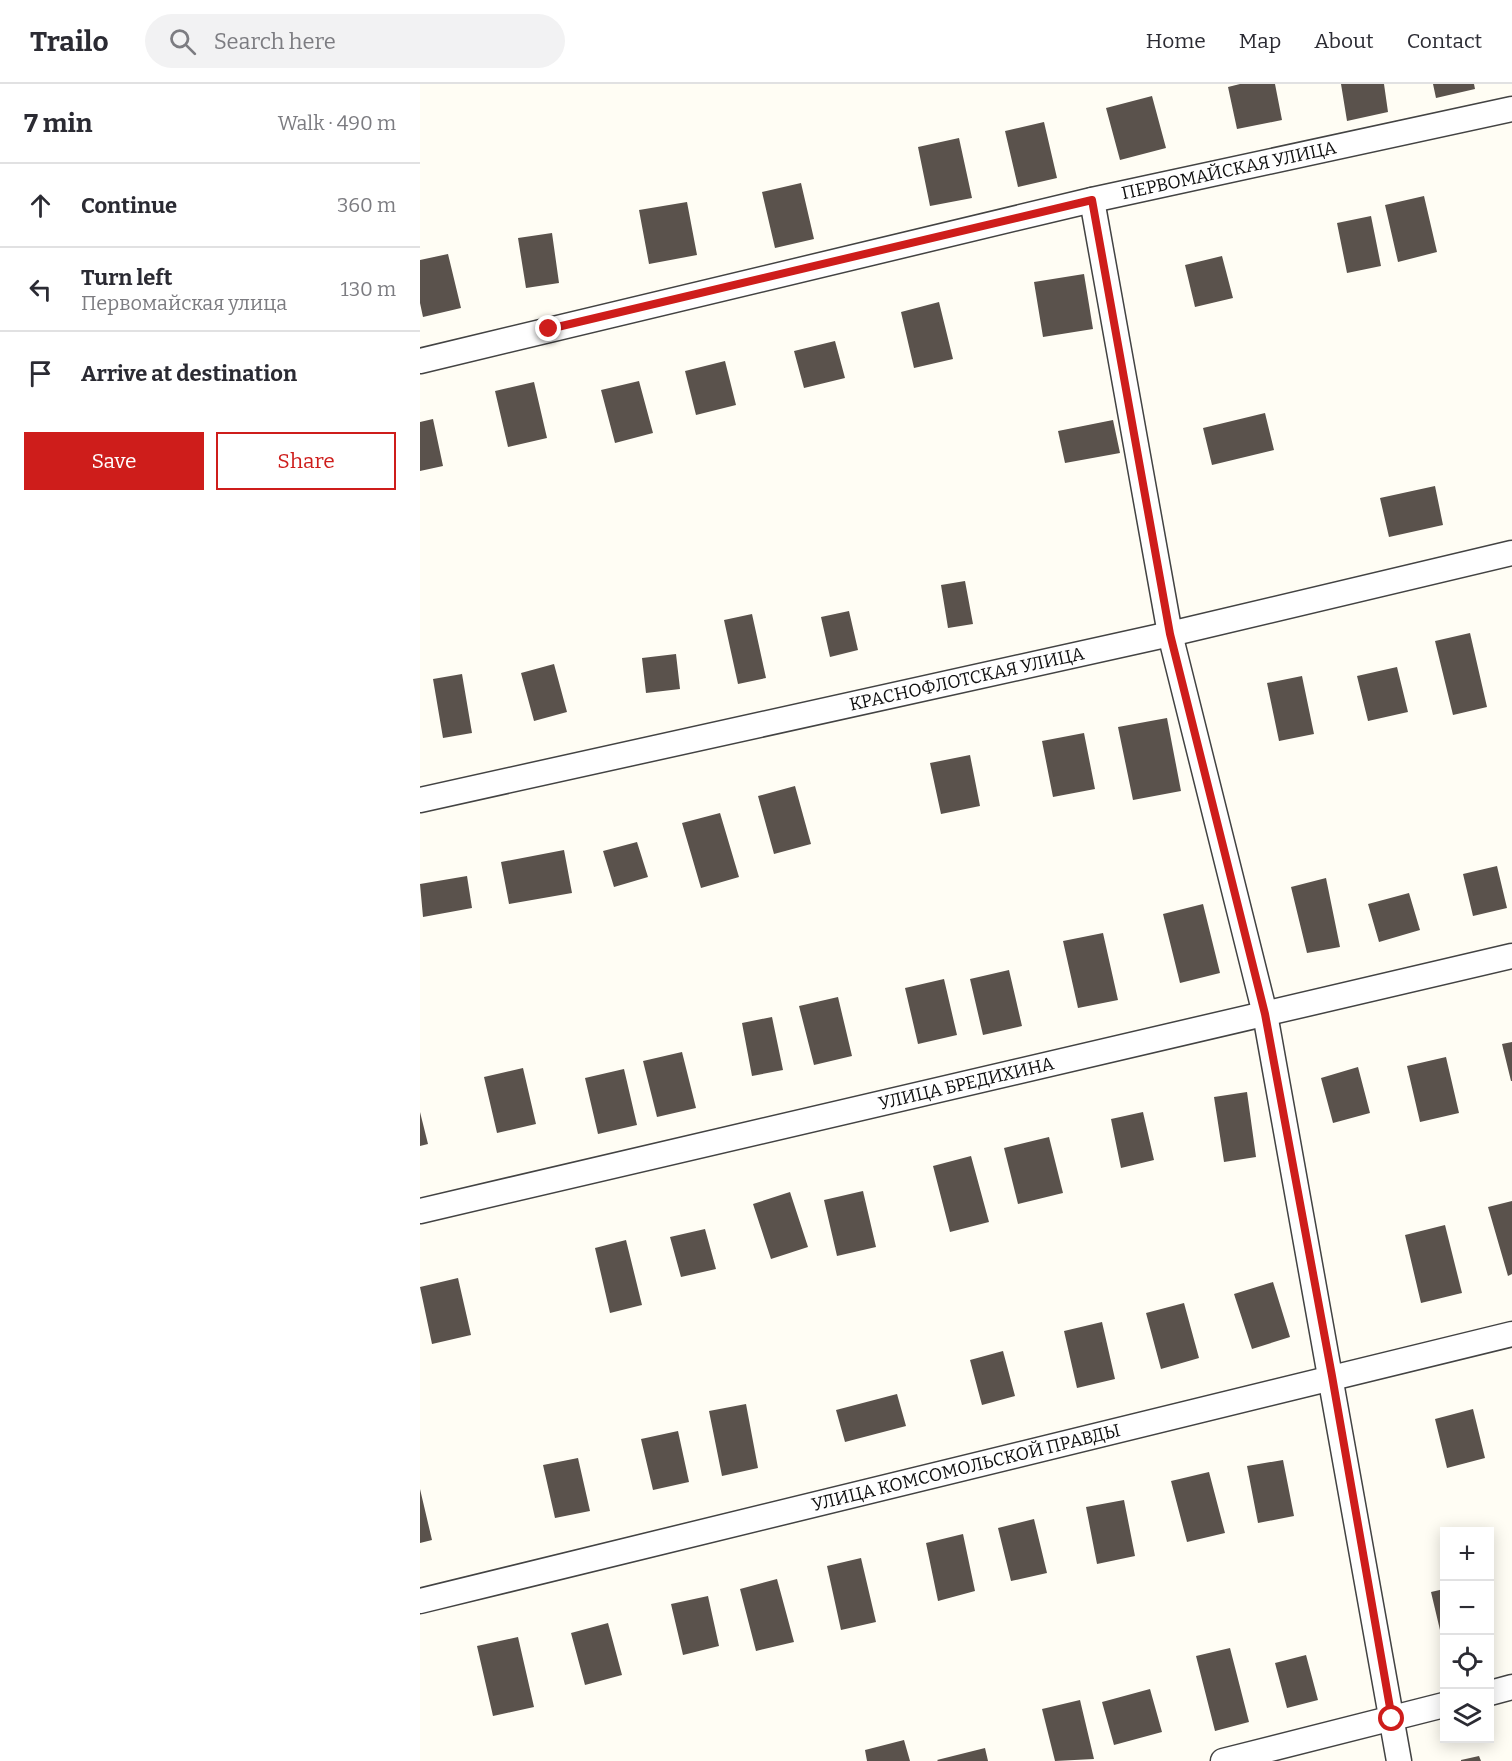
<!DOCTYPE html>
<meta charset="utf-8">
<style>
:root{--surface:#fff;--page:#f2f2f3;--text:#2b2b33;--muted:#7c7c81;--line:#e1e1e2;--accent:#ce1d1b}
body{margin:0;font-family:Bitter,serif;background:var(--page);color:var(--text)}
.controls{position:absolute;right:18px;bottom:18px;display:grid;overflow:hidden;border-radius:0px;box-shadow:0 3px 15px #0003}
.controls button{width:54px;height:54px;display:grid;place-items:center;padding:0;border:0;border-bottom:2px solid var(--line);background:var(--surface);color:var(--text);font:30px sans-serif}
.stop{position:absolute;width:18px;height:18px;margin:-14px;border:4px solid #ce1d1b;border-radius:50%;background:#fff}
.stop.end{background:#ce1d1b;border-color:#fff;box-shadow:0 2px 6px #0008}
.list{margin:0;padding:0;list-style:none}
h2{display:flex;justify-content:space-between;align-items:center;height:78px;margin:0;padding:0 24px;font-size:26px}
h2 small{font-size:20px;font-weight:400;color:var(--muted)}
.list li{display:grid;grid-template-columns:39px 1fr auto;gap:18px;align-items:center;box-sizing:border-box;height:84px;padding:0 24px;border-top:2px solid var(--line)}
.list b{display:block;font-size:22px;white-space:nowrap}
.list p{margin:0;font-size:20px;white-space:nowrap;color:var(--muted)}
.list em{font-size:20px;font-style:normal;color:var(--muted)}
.actions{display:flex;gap:12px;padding:18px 24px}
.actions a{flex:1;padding:14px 0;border:2px solid var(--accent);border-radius:0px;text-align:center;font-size:21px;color:var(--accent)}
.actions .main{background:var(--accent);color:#fff}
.icon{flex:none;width:33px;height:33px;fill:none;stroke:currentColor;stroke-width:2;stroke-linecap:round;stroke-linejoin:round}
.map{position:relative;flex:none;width:1092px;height:1677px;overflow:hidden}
header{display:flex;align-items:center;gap:36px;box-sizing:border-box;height:84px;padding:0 30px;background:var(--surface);border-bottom:2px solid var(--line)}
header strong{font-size:28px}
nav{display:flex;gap:33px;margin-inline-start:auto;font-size:21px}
.search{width:420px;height:54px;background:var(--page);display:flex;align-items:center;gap:15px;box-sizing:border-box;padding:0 21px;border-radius:33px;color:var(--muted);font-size:22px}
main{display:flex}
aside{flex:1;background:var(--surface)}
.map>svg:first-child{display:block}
</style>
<header>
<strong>Trailo</strong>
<div class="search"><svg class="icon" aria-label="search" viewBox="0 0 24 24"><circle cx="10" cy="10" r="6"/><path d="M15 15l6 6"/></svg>Search here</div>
<nav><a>Home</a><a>Map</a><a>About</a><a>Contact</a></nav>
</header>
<main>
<aside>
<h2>7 min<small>Walk · 490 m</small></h2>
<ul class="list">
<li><svg class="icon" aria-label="ahead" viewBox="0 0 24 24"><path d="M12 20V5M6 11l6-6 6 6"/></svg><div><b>Continue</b></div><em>360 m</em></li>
<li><svg class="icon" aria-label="left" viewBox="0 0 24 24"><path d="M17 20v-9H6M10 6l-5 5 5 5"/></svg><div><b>Turn left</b><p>Первомайская улица</p></div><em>130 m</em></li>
<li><svg class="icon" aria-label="arrive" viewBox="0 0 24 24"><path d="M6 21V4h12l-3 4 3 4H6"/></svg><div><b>Arrive at destination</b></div></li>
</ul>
<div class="actions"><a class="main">Save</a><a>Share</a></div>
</aside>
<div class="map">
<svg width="1092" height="1677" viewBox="0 0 1092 1677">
<rect width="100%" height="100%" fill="#fffdf4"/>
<path fill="#5a524c" d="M 820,0 L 855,0 L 862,36 L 817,45 L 808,3 Z
M 921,0 L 964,0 L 968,28 L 927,37 Z
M 1013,0 L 1054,0 L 1055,5 L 1016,14 Z
M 732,12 L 746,64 L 700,76 L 686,24 Z
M 624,38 L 637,94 L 598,103 L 585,47 Z
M 539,54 L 552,114 L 510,122 L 498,63 Z
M 381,99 L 394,155 L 355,164 L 342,108 Z
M 1004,112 L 1017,168 L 978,178 L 965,121 Z
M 267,118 L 277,171 L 229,180 L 219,126 Z
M 951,132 L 961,182 L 927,189 L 917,139 Z
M 132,149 L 139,199 L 106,204 L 98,154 Z
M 28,170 L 41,224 L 3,233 L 0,219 L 0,176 Z
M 802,172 L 813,214 L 775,223 L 765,181 Z
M 664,190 L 673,245 L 623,253 L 614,198 Z
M 519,218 L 533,275 L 494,284 L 481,228 Z
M 415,257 L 425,294 L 384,304 L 374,267 Z
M 305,277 L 316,321 L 276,331 L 265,287 Z
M 219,297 L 233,349 L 195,359 L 181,306 Z
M 114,298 L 127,354 L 88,363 L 75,307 Z
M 845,329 L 854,366 L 792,381 L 783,344 Z
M 13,335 L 23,382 L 0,387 L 0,338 Z
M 693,336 L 700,369 L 645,379 L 638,347 Z
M 1015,402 L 1023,441 L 969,453 L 960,414 Z
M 545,497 L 553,540 L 528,544 L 521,501 Z
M 429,527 L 438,566 L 410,573 L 401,533 Z
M 332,530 L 346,594 L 318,600 L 304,536 Z
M 1050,549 L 1067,623 L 1033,631 L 1015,557 Z
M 256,570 L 260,605 L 226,609 L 222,574 Z
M 134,580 L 147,628 L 114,637 L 101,589 Z
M 977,583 L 988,628 L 948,637 L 937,592 Z
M 42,590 L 52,649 L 23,654 L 13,595 Z
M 882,592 L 894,650 L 859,657 L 847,599 Z
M 747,634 L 761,707 L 713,716 L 698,643 Z
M 664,649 L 675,705 L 633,713 L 622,657 Z
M 550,671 L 560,722 L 521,730 L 510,679 Z
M 375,702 L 391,760 L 354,770 L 338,712 Z
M 300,729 L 319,793 L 281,804 L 262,739 Z
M 217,758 L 228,793 L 194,803 L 183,767 Z
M 144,766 L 152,809 L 89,820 L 81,778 Z
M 1077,782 L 1087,824 L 1053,832 L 1043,790 Z
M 47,792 L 52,824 L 3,833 L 0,800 Z
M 906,794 L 920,863 L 887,869 L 871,803 Z
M 989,809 L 1000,846 L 959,858 L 948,820 Z
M 783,820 L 800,889 L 760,899 L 743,830 Z
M 683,849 L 698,916 L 658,924 L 643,857 Z
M 589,886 L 602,942 L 563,951 L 550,895 Z
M 524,895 L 537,951 L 498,960 L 485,904 Z
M 418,913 L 432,972 L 394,981 L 379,922 Z
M 352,933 L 363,986 L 332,992 L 322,939 Z
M 1092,958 L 1092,997 L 1091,997 L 1082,960 Z
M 262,968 L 276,1024 L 237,1033 L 223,977 Z
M 1026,973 L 1039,1029 L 1000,1038 L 987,982 Z
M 938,983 L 950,1029 L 913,1039 L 901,994 Z
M 103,984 L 116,1040 L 77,1049 L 64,993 Z
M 204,985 L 217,1041 L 178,1050 L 165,994 Z
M 827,1008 L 836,1073 L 804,1078 L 794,1013 Z
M 0,1028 L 8,1060 L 0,1062 Z
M 723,1028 L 734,1076 L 701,1084 L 691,1035 Z
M 629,1053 L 643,1109 L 598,1120 L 584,1064 Z
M 551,1072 L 569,1138 L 530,1148 L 513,1082 Z
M 443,1107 L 456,1163 L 417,1172 L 404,1116 Z
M 370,1108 L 388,1163 L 351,1175 L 333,1120 Z
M 1092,1117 L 1092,1190 L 1088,1192 L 1068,1123 Z
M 1025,1141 L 1042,1209 L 1001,1219 L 985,1151 Z
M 285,1145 L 296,1185 L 261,1193 L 250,1153 Z
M 206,1156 L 222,1221 L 190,1229 L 175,1164 Z
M 38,1194 L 51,1251 L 12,1260 L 0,1203 Z
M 853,1198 L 870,1253 L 832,1265 L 814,1210 Z
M 764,1219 L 779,1274 L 741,1285 L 726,1229 Z
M 682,1238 L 695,1295 L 657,1304 L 644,1247 Z
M 583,1267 L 595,1312 L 562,1321 L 550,1276 Z
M 477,1310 L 486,1342 L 425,1358 L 416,1326 Z
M 326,1320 L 338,1384 L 302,1392 L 289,1327 Z
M 1053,1325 L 1065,1374 L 1027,1384 L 1015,1335 Z
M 258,1347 L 269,1398 L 233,1406 L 221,1355 Z
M 158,1374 L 170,1427 L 135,1434 L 123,1381 Z
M 863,1376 L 874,1432 L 838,1439 L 827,1382 Z
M 789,1388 L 805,1449 L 767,1458 L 751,1397 Z
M 0,1405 L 12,1456 L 0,1459 Z
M 704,1416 L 715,1472 L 677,1480 L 666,1423 Z
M 614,1435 L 627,1489 L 591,1497 L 578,1444 Z
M 543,1450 L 555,1507 L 518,1517 L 506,1459 Z
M 441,1474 L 456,1538 L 421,1546 L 407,1482 Z
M 357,1495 L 374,1558 L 336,1567 L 320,1505 Z
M 1024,1505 L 1024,1563 L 1011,1508 Z
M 288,1512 L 299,1562 L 263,1571 L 251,1520 Z
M 188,1539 L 202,1591 L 165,1601 L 151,1549 Z
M 98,1553 L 114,1623 L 73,1632 L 57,1562 Z
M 810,1564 L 829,1638 L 795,1647 L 776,1572 Z
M 886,1571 L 898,1616 L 867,1624 L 855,1579 Z
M 730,1605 L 742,1648 L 694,1661 L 682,1618 Z
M 660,1616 L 674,1675 L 635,1677 L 622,1625 Z
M 484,1656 L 490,1677 L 447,1677 L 445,1666 Z
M 565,1664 L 568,1677 L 518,1677 L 517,1676 Z
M 1059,1672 L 1061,1677 L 1041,1677 L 1041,1676 Z"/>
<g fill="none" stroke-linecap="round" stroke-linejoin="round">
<g stroke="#434343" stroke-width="27">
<g id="street">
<path d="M 672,116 L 750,550 L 845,930 L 979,1677"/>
<path id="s1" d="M 0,277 L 672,116 L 1092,25"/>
<path id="s2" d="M 0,716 L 750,550 L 1092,469"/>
<path id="s3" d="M 0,1127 L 1092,872"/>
<path id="s4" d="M 0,1517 L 1092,1250"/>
<path d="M 1070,1609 L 1092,1603"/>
<path d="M 803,1677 L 1024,1621"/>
</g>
</g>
<use href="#street" stroke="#fff" stroke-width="24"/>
</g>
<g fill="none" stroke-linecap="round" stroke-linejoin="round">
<path stroke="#ce1d1b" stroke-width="8" d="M 129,245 L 672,116 L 750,550 L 845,930 L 912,1292 L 972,1635"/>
</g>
<g text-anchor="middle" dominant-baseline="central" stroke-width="6" stroke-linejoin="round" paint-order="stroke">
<g font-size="18" fill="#101010" stroke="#fff">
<text stroke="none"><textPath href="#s1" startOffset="831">ПЕРВОМАЙСКАЯ УЛИЦА</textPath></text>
<text stroke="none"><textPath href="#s2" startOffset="560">КРАСНОФЛОТСКАЯ УЛИЦА</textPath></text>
<text stroke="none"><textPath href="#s3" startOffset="561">УЛИЦА БРЕДИХИНА</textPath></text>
<text stroke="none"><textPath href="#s4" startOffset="562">УЛИЦА КОМСОМОЛЬСКОЙ ПРАВДЫ</textPath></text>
</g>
</g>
</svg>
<div class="controls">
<button>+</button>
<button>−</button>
<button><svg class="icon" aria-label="locate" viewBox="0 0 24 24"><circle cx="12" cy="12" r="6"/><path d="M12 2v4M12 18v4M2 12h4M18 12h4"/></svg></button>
<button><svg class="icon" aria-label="layers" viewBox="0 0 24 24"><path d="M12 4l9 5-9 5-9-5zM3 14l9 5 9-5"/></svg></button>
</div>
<div class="stop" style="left:972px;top:1635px"></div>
<div class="stop end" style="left:129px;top:245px"></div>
</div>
</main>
